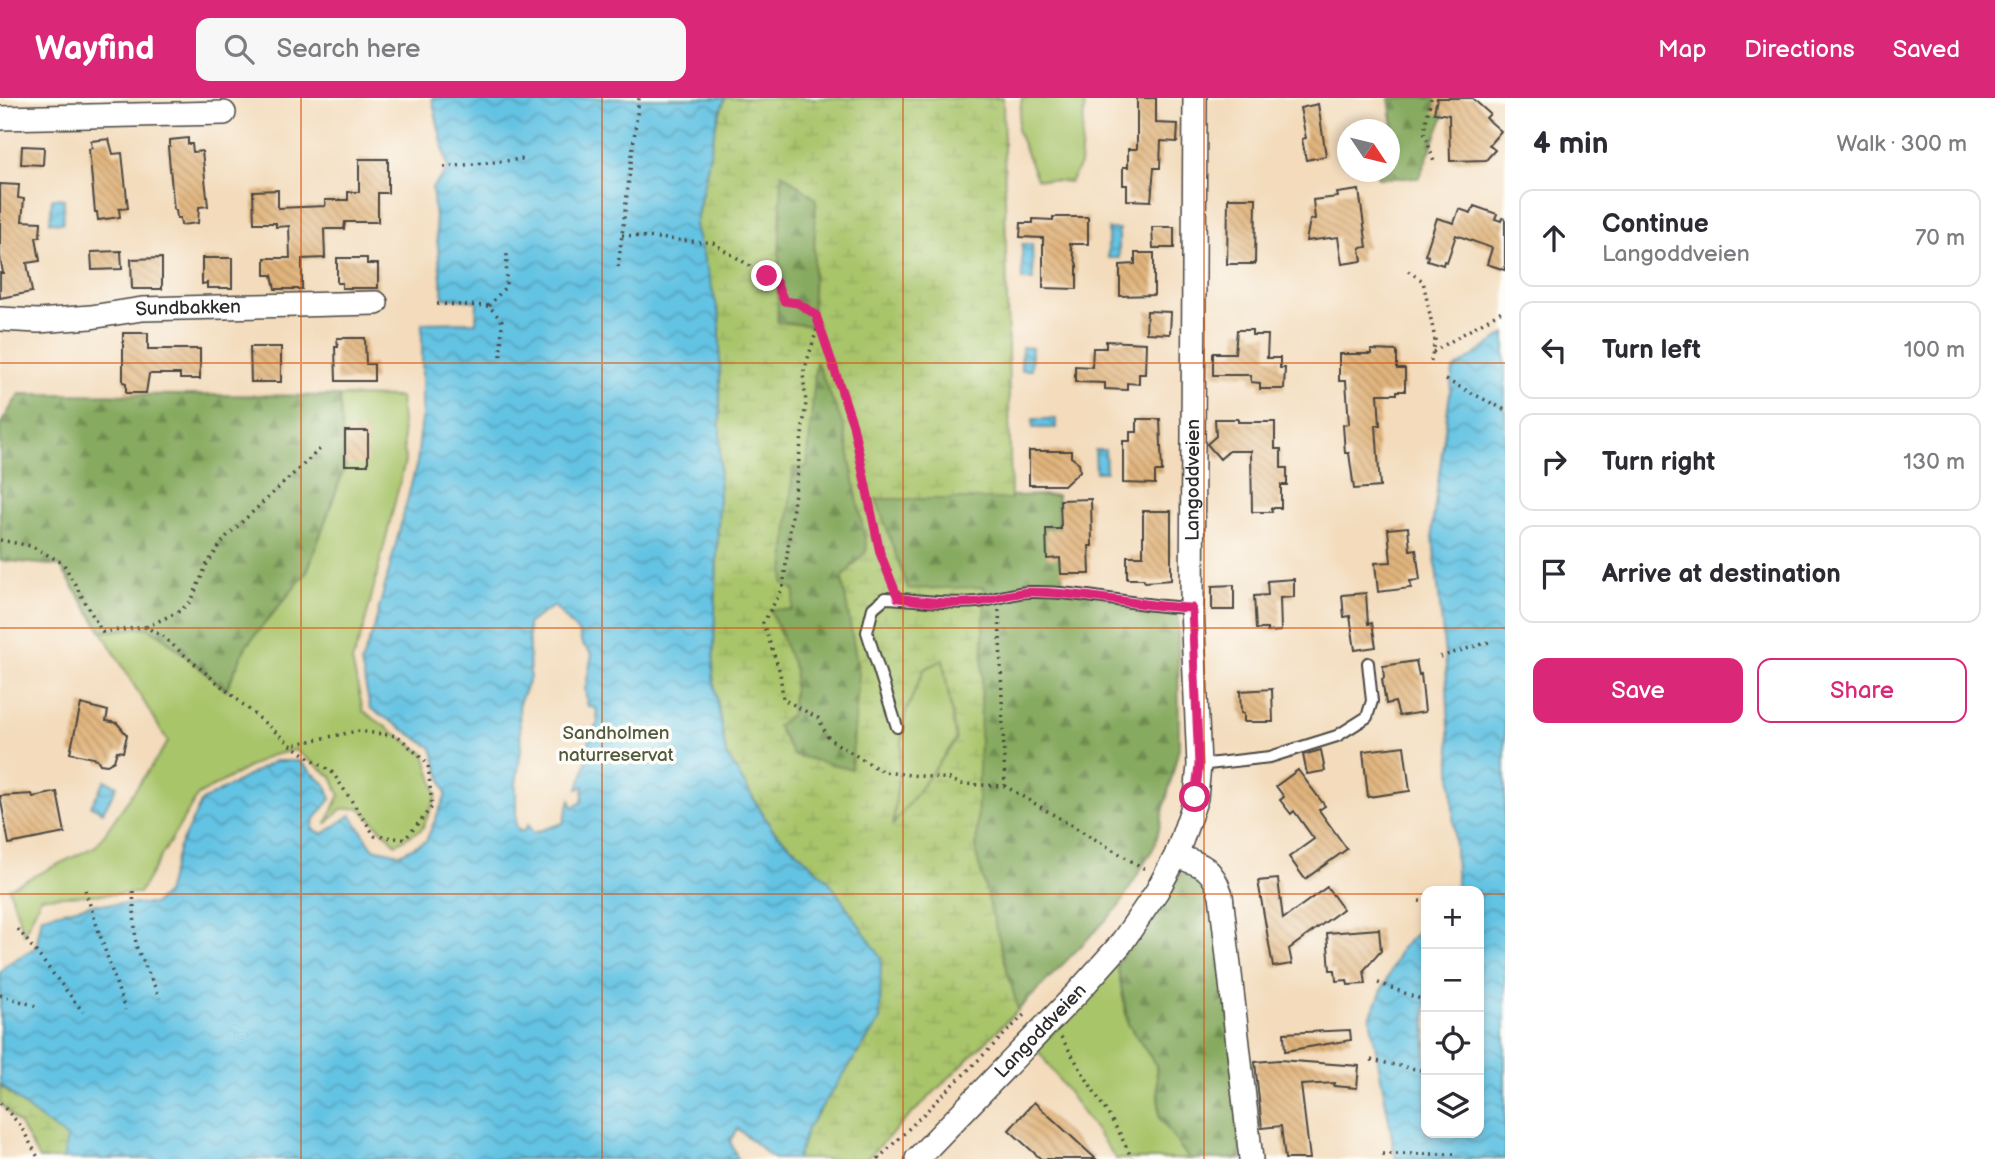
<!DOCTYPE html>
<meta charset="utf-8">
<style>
:root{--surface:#fff;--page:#f7f7f7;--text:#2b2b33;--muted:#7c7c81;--line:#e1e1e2;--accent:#db2777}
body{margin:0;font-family:"Balsamiq Sans",sans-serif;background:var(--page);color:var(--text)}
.controls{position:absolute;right:21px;bottom:21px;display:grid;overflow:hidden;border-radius:14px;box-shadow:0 4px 10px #0003}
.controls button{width:63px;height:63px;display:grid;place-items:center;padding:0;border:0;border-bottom:2px solid var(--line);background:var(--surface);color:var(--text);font:35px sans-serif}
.compass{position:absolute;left:1337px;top:21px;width:63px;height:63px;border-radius:50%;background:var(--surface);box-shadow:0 4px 10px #0003;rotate:125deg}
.stop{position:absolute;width:21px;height:21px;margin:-16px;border:5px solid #db2777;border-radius:50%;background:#fff}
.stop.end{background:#db2777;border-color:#fff;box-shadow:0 2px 7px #0008}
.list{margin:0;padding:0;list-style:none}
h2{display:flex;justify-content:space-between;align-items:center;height:91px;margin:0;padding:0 28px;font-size:30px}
h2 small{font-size:23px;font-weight:400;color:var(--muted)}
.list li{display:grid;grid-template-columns:46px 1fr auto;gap:21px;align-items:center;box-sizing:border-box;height:98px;margin:0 14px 14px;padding:0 14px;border:2px solid var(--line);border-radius:14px}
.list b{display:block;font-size:26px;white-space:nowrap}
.list p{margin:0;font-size:23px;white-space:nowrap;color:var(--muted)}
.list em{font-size:23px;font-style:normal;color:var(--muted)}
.actions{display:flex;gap:14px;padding:21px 28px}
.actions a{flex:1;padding:16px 0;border:2px solid var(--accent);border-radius:14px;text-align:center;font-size:24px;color:var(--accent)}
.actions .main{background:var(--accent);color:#fff}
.icon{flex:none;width:38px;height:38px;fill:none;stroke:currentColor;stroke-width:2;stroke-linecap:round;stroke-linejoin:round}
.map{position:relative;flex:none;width:1505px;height:1061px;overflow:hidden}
header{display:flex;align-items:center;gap:42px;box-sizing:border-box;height:98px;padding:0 35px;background:var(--accent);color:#fff}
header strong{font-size:33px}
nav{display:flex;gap:38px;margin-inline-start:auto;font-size:24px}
.search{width:490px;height:63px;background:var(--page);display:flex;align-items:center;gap:18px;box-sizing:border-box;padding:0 24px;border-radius:14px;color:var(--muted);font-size:26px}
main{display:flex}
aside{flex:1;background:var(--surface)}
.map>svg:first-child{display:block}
</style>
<header>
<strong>Wayfind</strong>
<div class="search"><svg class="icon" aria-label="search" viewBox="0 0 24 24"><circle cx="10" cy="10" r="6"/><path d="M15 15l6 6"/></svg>Search here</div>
<nav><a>Map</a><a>Directions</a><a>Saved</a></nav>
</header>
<main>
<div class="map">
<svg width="1505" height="1061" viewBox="0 0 1505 1061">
<defs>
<pattern id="forest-firs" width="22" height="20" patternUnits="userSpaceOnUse" patternTransform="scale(1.75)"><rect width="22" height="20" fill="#86aa5f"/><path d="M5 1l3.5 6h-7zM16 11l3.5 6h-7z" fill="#6e8b4f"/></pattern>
<pattern id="wetland-marsh" width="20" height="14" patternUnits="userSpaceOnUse" patternTransform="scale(1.75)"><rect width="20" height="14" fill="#a9c56b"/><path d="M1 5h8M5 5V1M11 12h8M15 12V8" fill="none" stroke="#92a95d"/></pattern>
<pattern id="water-waves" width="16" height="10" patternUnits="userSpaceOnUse" patternTransform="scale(1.75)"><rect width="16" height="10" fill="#64c3e3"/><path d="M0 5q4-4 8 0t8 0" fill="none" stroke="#539fb8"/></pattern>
<pattern id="building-back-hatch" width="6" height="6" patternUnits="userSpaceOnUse" patternTransform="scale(1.75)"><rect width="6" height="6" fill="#e1b47c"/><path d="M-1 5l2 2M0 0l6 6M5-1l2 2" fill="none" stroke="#b79366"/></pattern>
</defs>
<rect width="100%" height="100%" fill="#fdfcf7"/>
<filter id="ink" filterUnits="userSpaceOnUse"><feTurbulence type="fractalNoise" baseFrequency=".0143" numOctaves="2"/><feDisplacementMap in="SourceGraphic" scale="14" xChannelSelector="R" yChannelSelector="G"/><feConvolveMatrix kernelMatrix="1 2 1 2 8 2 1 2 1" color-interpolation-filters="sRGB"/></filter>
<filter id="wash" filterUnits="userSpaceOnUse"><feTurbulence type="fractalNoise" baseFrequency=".00686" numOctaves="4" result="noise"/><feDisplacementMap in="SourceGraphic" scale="28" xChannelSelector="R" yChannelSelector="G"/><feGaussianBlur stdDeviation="1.57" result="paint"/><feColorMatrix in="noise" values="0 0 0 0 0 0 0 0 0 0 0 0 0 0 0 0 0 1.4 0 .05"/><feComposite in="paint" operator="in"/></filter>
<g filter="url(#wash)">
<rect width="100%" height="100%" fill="#f3dbbb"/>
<path fill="#a9c56b" stroke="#6a784b" stroke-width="2" d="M 1022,0 L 1085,0 L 1080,67 L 1070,84 L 1037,81 L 1017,32 Z
M 339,298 L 400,299 L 405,363 L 364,529 L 352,563 L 363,613 L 425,656 L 437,697 L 422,731 L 396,746 L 360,710 L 341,711 L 326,726 L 340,697 L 332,679 L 295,652 L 269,658 L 198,697 L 139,795 L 41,799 L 24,836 L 9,790 L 96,748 L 168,644 L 102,534 L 146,529 L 162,538 L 226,592 L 246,548 L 307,474 L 345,368 Z
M 943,562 L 956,642 L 893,728 L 905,616 L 924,571 Z
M 1117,865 L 1128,926 L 1156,967 L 1160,1020 L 1189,1061 L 1116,1061 L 1037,951 Z"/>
<path fill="url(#forest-firs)" stroke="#586a45" stroke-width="2" d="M 1389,0 L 1451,0 L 1419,80 L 1378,80 L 1376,74 L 1390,74 L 1390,38 L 1394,36 Z
M 782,75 L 816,101 L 812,228 L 776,224 Z
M 816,261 L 844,329 L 867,452 L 842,480 L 859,576 L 851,672 L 793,657 L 777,628 L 770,510 L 792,512 L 783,485 L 793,369 L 807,368 Z
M 19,296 L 339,298 L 345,368 L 307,474 L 246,548 L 226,592 L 162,538 L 146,529 L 102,534 L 60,468 L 0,462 L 0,327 Z
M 1057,397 L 1063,488 L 1178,518 L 1179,650 L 1155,747 L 1118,810 L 1018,912 L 976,756 L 985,490 L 908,491 L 876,401 Z
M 1201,773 L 1221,797 L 1241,1061 L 1189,1061 L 1160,1020 L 1156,967 L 1128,926 L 1117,865 L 1181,776 Z"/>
<path fill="url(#wetland-marsh)" stroke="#6a784b" stroke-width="2" fill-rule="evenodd" d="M 725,0 L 1003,0 L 1011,401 L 876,401 L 908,491 L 985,489 L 976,756 L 1018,912 L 866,1061 L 797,1061 L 807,1031 L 880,922 L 827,782 L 772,731 L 726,656 L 713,578 L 720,365 L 695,128 L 716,26 ZM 782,75 L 816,101 L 812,228 L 777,224 ZM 816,263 L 844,329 L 867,452 L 842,480 L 859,576 L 851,671 L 793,657 L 777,628 L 791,617 L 795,573 L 770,511 L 792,512 L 795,493 L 783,485 L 793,370 L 807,369 ZM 943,562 L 956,642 L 893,727 L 905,616 L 924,571 Z
M 0,988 L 68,1040 L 63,1061 L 39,1061 L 20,1027 L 0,1005 Z"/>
<path fill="url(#water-waves)" stroke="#487787" stroke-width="2" fill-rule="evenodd" d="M 432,0 L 725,0 L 716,26 L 695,128 L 720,220 L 720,365 L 713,578 L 726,656 L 772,731 L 828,782 L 881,859 L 880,922 L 807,1031 L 797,1061 L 774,1061 L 738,1031 L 730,1043 L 738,1061 L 63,1061 L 67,1040 L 30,1013 L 0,986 L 0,875 L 6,867 L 36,849 L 42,818 L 93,806 L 154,806 L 166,795 L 179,749 L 202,703 L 275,663 L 299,663 L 326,687 L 331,701 L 315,721 L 312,731 L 323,736 L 351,717 L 373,750 L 400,756 L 426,743 L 446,697 L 432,650 L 370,610 L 361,565 L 374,530 L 417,364 L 422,318 L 422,225 L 476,224 L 477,203 L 443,200 L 432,90 L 448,71 ZM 554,508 L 579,535 L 582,546 L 592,556 L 585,592 L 588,609 L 596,610 L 598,626 C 584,639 590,654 585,669 C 583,677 580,683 578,691 L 584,688 L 582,704 L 573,709 L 570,702 L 563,725 L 533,735 L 528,726 L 524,733 L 519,733 L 516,727 L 516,686 L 521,652 L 519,605 L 530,580 L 528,525 Z
M 52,100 L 64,101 L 63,125 L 50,124 Z
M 1108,131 L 1119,131 L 1119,160 L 1108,160 Z
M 1022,146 L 1032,146 L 1033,182 L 1022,182 Z
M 1505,236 L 1505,1061 L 1396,1061 L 1370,919 L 1401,850 L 1426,826 L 1426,1035 L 1479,1035 L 1479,793 L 1457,793 L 1446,568 L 1432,429 L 1453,272 Z
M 1022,249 L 1032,250 L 1031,272 L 1021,272 Z
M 1033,321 L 1056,321 L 1056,330 L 1033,330 Z
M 1095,352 L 1105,352 L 1106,374 L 1096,374 Z
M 105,682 L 117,688 L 103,714 L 91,708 Z"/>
<g id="blocks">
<path fill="url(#building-back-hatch)" d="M 1137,0 L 1156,0 L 1156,25 L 1178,26 L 1177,44 L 1161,43 L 1160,70 L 1154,70 L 1151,103 L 1127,102 L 1127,87 L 1123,87 L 1123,69 L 1128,69 L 1128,51 L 1137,51 Z
M 1437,0 L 1472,0 L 1490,16 L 1486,20 L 1501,33 L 1489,47 L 1495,52 L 1486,62 L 1450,63 L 1449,17 L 1434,15 Z
M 1318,6 L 1326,58 L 1306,62 L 1302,41 L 1306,40 L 1300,10 Z
M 188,40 L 188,46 L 192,46 L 193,54 L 202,53 L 208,108 L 199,109 L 198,125 L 181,127 L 180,120 L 177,120 L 176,112 L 174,112 L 168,49 L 170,48 L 170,42 Z
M 109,41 L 113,56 L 122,55 L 128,110 L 119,111 L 120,119 L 98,122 L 97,114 L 95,114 L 89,51 L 92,50 L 91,43 Z
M 22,48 L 44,49 L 43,67 L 21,66 Z
M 359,61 L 388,61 L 388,95 L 378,95 L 378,124 L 345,124 L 344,131 L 324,131 L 325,160 L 302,161 L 302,191 L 275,191 L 272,177 L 265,177 L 265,160 L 290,160 L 289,128 L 276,129 L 276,125 L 254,125 L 253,93 L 278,92 L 278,110 L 325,108 L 325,102 L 348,102 L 348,94 L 359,94 Z
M 0,86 L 19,87 L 18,100 L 24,101 L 22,123 L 41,124 L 40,139 L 36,139 L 40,163 L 27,165 L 32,194 L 0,200 L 0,175 L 3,175 L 0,159 Z
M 1359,92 L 1367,149 L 1360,150 L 1362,163 L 1342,166 L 1338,139 L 1306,143 L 1310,122 L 1315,121 L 1313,102 L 1338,99 L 1337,95 Z
M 1228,100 L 1256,100 L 1255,166 L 1227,166 Z
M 1474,108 L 1497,116 L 1495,121 L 1501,123 L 1502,120 L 1505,121 L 1505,172 L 1487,166 L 1492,150 L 1456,137 L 1447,164 L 1444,163 L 1443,167 L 1427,162 L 1428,158 L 1425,157 L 1437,120 L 1454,125 L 1459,111 L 1471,115 Z
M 1053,119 L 1088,119 L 1088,146 L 1070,146 L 1077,167 L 1077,191 L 1043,190 L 1043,140 L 1020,139 L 1021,125 L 1033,125 L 1033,121 L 1053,122 Z
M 1152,129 L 1174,129 L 1174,150 L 1153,150 Z
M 121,153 L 122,171 L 92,172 L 91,154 Z
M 1135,155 L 1154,155 L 1154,197 L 1120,198 L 1120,167 L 1135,166 Z
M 162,160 L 162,191 L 132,191 L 131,161 Z
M 202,160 L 232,160 L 232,190 L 207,190 L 207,185 L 202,186 Z
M 337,160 L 367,160 L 367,166 L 378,166 L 378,190 L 342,190 L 342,185 L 337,185 Z
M 1147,213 L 1171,214 L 1170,236 L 1146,235 Z
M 1237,232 L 1252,232 L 1252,237 L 1268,237 L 1267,260 L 1280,260 L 1280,270 L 1285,270 L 1284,291 L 1260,291 L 1260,285 L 1251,284 L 1251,277 L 1213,277 L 1213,255 L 1235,255 Z
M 123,235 L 148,235 L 148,251 L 200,251 L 200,281 L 180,281 L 180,276 L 149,276 L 146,295 L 126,295 L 126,285 L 123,284 Z
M 337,240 L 365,240 L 366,266 L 374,266 L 374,283 L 336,283 L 335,249 L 338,249 Z
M 1106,243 L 1146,245 L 1145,276 L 1139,276 L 1139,286 L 1127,285 L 1127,292 L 1105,291 L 1105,285 L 1075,284 L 1075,268 L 1092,269 L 1093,250 L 1106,250 Z
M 250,249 L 281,249 L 281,284 L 251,284 Z
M 1371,252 L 1397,253 L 1397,271 L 1405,271 L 1405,293 L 1397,293 L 1397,296 L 1378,296 L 1380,327 L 1376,327 L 1380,389 L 1354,391 L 1349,355 L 1345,355 L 1343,327 L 1349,326 L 1346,283 L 1339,283 L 1339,256 L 1371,256 Z
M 1137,321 L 1160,321 L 1162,374 L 1155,374 L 1155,386 L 1123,385 L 1123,343 L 1130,343 L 1130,334 L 1137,334 Z
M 1215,321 L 1238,321 L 1238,324 L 1275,324 L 1275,351 L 1281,351 L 1281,370 L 1287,370 L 1287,387 L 1281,387 L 1281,410 L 1271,410 L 1272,414 L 1252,414 L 1251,353 L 1229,353 L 1220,361 L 1207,346 L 1216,338 Z
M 345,333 L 368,333 L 368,367 L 345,367 Z
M 1029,353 L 1071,353 L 1071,359 L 1079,365 L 1080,373 L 1065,387 L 1029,387 Z
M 1091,401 L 1092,448 L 1089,448 L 1090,476 L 1061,476 L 1060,460 L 1047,461 L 1046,431 L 1061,431 L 1060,402 Z
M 1143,413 L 1171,413 L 1171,482 L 1145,484 L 1143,481 L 1127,481 L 1127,458 L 1143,458 Z
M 1408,429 L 1410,452 L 1416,451 L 1420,482 L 1410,483 L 1411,490 L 1378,494 L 1375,465 L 1391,464 L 1388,431 Z
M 1294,481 L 1294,499 L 1280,500 L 1281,533 L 1267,534 L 1267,531 L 1256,531 L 1254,498 L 1268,497 L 1267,483 Z
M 1234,487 L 1234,512 L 1212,512 L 1212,488 Z
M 1366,495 L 1368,526 L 1372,525 L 1376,549 L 1355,552 L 1350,518 L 1344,519 L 1342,497 Z
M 1416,563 L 1419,577 L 1421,576 L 1425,614 L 1399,618 L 1395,604 L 1386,606 L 1382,581 L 1384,580 L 1383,568 Z
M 1272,591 L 1273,624 L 1244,624 L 1244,616 L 1241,615 L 1240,593 Z
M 81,606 L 108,613 L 106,623 L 117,625 L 127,637 L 123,654 L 117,653 L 114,663 L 107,667 L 100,666 L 97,661 L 70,655 Z
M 1404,648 L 1410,693 L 1368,699 L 1363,653 Z
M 1321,652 L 1325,673 L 1307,676 L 1303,657 Z
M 1298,672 L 1325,708 L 1319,712 L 1347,751 L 1305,781 L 1289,759 L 1314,741 L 1294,713 L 1291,716 L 1280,702 L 1284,699 L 1276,688 Z
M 57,694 L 65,735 L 9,746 L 0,698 L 32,696 L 33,699 Z
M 1278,781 L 1283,821 L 1327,789 L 1343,811 L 1289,851 L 1292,866 L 1273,869 L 1258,783 Z
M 1379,831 L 1381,853 L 1364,872 L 1366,886 L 1348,887 L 1347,882 L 1336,883 L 1335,872 L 1330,872 L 1327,835 Z
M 1350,932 L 1351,942 L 1285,953 L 1284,935 Z
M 1279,962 L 1359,968 L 1357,990 L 1334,988 L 1335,985 L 1301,987 L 1310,1061 L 1285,1061 L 1281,1028 L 1262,1030 L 1255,964 Z
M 1034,1004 L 1096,1061 L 1041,1061 L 1009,1032 Z"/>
</g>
</g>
<g filter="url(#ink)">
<use href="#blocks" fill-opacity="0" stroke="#494541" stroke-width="2"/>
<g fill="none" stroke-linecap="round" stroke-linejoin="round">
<g stroke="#494541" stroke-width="14">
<path id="service" d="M 897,629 L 867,534 L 873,510 L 885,500 C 916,501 947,507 977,504 C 995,502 1013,494 1030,494 C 1085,493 1138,509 1192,510
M 1199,667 L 1270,659 L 1337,638 L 1367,619 L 1372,603 L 1368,565"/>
</g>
<g stroke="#494541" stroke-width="26">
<g id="minor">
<path d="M 0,20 L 224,15"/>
<path id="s1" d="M 0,221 L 38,223 L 91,219 L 142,211 L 376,205"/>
<path d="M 1176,758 C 1203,767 1212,769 1221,797 L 1251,1061"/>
<path id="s2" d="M 917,1061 L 1077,895 L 1120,847 L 1157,793 L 1176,758 L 1196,700 L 1199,667 L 1192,510 L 1195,0"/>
</g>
</g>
<path stroke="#494541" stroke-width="3.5" stroke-dasharray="2 5" stroke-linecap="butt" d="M 1431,0 L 1424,33 L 1434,64
M 444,69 L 524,61
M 622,137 L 713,145 L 776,184 L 784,203 L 798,205 L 815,217 L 853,327 L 880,455 L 892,486
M 618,169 L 639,0
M 1408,173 L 1423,183 L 1435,241 L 1431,263
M 437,206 L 489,208 L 502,223 L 501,258
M 489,208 L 506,188 L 507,155
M 819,225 L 803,276 L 806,305 L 783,490 L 763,525 L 780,574 L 783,601 L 818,620 L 829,641 L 883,674 L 950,681 L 960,686 L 1005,688
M 1433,254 L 1505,211
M 1446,282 L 1505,312
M 0,442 L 31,448 L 63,465 L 102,534 L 146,529 L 162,538 L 291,647 L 333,675 L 375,738 L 405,741 L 432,709 L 428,666 L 398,638 L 357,633 L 291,647
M 999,512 L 1005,688 L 1145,771
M 146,529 L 180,513 L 191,503 L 207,466 L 226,439 L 322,349
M 1440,559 L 1489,544
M 85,792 L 125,912
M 133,793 L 136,848 L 160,900
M 1419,803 L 1426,804
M 18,831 L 83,914
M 1378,885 L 1426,903
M 0,897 L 36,908
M 1061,939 L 1120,1036 L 1132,1061
M 1371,962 L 1420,972
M 0,1005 L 20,1027 L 39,1061
M 1382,1056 L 1456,1056
M 878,1061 L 1026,915"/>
<use href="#service" stroke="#fff" stroke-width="10"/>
<use href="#minor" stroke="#fff" stroke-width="23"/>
</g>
</g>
<g fill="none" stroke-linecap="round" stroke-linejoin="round" filter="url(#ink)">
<path stroke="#db2777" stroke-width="9" d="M 767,178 L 776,184 L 784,203 L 798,205 L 816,217 L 853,327 L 880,455 L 898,500 C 924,504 952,507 979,504 C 996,501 1014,494 1031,494 C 1086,494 1138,509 1192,510 L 1199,667 L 1195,699"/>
</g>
<path fill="none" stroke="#d5540f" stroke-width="2" stroke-opacity="0.55" d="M 301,0 L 301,1061M 602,0 L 602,1061M 903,0 L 903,1061M 1204,0 L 1204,1061M 0,265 L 1505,265M 0,530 L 1505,530M 0,796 L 1426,796M 1479,796 L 1505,796"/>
<g text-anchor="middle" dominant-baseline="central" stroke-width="7" stroke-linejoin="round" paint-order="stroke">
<g font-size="19" fill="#2b2b2b" stroke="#fdfcf7">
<text stroke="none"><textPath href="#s1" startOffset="189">Sundbakken</textPath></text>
<text stroke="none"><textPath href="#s2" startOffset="780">Langoddveien</textPath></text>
<text stroke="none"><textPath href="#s2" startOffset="178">Langoddveien</textPath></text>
</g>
<g font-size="19" fill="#51593e" stroke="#fdfcf7">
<text x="616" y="635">Sandholmen<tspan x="616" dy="22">naturreservat</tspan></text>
</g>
</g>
</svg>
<div class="controls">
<button>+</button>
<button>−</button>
<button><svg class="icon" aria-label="locate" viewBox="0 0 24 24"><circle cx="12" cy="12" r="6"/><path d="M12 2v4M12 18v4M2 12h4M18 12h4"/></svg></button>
<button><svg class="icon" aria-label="layers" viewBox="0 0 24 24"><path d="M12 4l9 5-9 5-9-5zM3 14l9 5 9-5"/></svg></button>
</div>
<svg class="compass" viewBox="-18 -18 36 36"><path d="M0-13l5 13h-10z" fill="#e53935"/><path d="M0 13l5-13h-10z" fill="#7c7c81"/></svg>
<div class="stop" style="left:1195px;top:699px"></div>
<div class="stop end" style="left:767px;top:178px"></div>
</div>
<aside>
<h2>4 min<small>Walk · 300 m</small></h2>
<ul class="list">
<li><svg class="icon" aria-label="ahead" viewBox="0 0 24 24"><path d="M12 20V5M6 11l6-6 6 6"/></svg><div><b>Continue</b><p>Langoddveien</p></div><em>70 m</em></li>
<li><svg class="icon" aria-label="left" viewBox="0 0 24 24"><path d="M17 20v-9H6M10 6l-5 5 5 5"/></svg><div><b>Turn left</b></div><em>100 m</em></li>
<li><svg class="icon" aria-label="right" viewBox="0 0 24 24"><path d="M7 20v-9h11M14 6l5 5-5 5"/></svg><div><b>Turn right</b></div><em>130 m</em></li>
<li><svg class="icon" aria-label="arrive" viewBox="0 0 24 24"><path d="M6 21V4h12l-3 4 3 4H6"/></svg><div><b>Arrive at destination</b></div></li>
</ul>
<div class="actions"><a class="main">Save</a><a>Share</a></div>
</aside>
</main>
